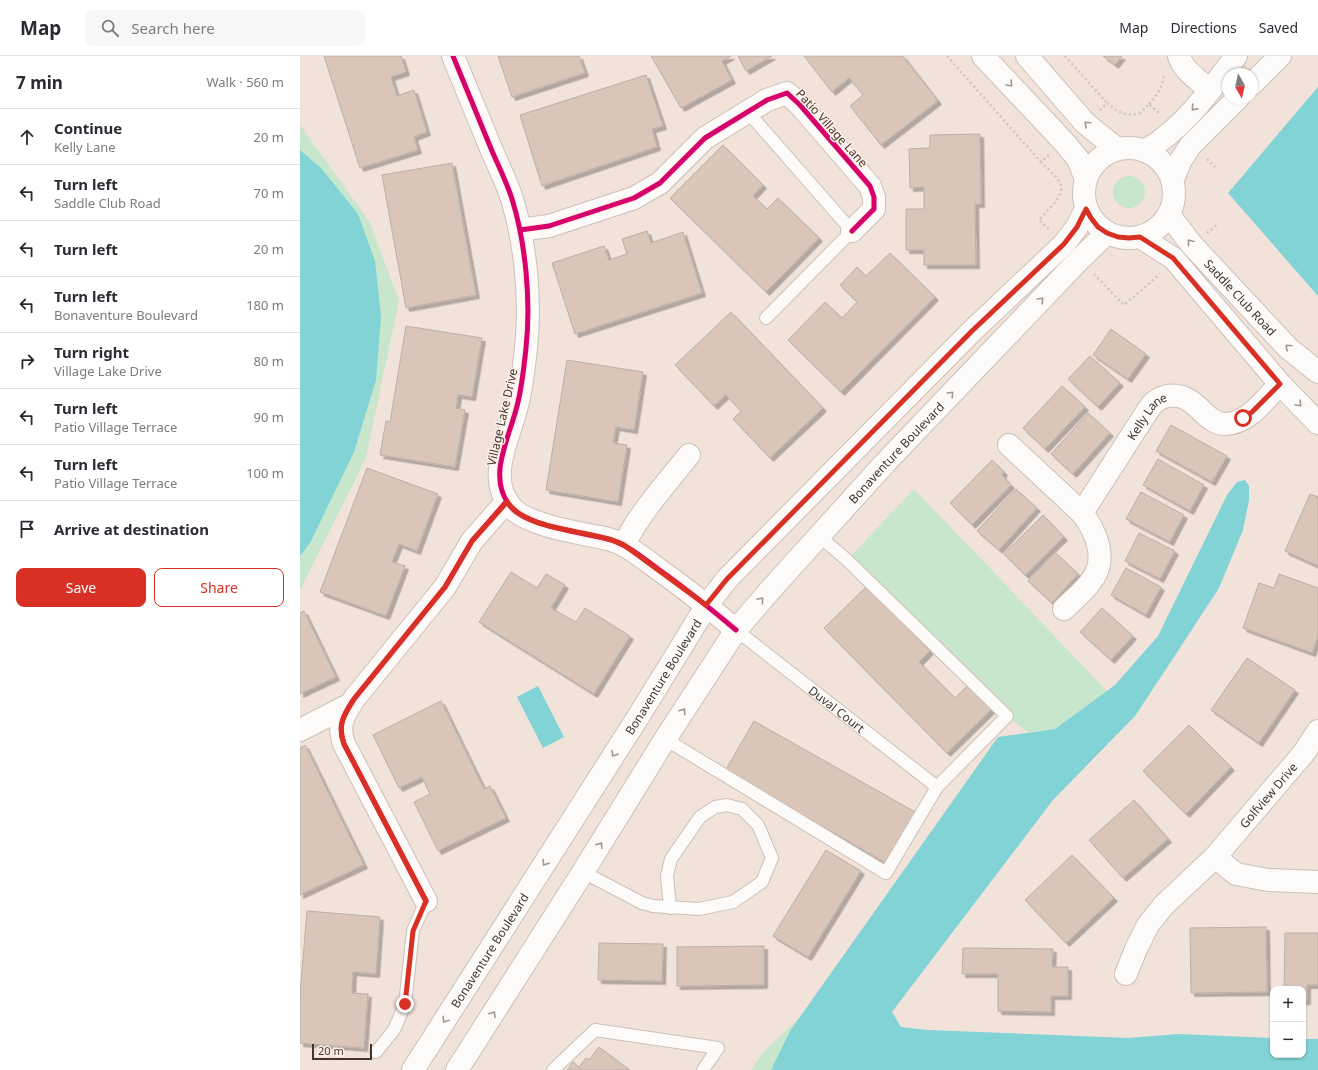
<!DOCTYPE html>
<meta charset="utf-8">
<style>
:root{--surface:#fff;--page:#f7f7f7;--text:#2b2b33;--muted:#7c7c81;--line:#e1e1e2;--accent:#d93025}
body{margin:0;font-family:"Noto Sans",sans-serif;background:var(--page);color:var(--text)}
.controls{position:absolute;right:12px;bottom:12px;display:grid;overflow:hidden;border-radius:8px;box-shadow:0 1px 3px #0004}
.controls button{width:36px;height:36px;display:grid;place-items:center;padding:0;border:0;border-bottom:1px solid var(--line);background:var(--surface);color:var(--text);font:20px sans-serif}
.compass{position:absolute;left:922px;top:12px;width:36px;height:36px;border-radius:50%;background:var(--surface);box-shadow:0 1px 3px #0004;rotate:172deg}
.scale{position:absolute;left:12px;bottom:10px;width:60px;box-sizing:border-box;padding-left:4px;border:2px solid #42352d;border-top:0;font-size:11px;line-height:14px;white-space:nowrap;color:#42352d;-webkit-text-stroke:3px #fef0e8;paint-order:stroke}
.stop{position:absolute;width:12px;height:12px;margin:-9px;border:3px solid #d93025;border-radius:50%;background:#fff}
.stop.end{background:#d93025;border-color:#fff;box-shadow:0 1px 4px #0008}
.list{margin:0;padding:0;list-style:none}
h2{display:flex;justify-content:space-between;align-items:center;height:52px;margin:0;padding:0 16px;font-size:17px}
h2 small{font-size:13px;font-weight:400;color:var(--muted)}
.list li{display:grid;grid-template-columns:26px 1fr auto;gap:12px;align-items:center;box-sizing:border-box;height:56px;padding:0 16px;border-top:1px solid var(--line)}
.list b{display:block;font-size:15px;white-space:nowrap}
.list p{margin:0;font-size:13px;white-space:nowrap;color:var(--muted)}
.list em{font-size:13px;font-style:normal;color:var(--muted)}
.actions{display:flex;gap:8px;padding:12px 16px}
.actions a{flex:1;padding:9px 0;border:1px solid var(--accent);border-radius:8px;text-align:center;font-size:14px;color:var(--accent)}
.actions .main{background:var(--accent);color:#fff}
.icon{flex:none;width:22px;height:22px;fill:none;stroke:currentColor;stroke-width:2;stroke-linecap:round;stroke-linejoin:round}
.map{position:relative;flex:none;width:1018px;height:1014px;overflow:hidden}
header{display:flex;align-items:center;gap:24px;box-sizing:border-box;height:56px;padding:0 20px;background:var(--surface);border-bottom:1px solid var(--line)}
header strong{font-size:19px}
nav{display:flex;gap:22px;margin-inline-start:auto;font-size:14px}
.search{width:280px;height:36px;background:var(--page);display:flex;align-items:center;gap:10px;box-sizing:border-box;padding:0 14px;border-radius:8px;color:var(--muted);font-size:15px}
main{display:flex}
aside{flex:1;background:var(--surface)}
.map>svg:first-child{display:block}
</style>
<header>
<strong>Map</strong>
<div class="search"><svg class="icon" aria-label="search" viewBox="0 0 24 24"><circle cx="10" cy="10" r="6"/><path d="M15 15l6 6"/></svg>Search here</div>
<nav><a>Map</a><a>Directions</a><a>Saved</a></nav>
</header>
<main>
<aside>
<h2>7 min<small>Walk · 560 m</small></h2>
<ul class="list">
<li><svg class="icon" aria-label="ahead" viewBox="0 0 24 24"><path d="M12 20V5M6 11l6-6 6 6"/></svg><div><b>Continue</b><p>Kelly Lane</p></div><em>20 m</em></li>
<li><svg class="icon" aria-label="left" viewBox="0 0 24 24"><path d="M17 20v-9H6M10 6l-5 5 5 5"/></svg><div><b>Turn left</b><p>Saddle Club Road</p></div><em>70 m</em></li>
<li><svg class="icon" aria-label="left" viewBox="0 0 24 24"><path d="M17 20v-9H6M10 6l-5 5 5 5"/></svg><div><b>Turn left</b></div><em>20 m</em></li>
<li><svg class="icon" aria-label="left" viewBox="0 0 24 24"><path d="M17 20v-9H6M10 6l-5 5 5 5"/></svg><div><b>Turn left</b><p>Bonaventure Boulevard</p></div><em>180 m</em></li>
<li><svg class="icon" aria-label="right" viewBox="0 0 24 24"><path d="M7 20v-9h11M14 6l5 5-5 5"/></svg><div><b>Turn right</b><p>Village Lake Drive</p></div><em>80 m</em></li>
<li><svg class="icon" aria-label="left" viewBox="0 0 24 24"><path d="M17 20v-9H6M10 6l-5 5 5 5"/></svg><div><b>Turn left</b><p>Patio Village Terrace</p></div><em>90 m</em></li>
<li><svg class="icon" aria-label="left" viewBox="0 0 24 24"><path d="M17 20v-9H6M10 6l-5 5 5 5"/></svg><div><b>Turn left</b><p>Patio Village Terrace</p></div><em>100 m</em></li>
<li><svg class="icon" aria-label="arrive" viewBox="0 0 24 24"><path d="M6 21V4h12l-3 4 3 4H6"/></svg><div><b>Arrive at destination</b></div></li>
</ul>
<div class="actions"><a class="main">Save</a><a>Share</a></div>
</aside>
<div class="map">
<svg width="1018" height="1014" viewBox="0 0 1018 1014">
<defs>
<filter id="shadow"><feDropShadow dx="3.5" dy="3.5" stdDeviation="0" flood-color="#0004"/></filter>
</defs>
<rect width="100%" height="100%" fill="#f1e2da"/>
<path fill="#c7e6cb" d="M 0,69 L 69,165 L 99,244 L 66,402 L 0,534 Z
M813 136a16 16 0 1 1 32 0a16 16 0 1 1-32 0Z
M 614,433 L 807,635 L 755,673 L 727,676 L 707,660 L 547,504 Z
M 500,961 L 490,975 L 471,1014 L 451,1014 L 464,995 Z"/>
<path fill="#82d3d6" d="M 1018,31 L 1018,240 L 928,137 Z
M 0,94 L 21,112 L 58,158 L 75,205 L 81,260 L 76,324 L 54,396 L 10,487 L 0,500 Z
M 945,424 L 949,430 L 949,444 L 943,474 L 919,532 L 874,601 L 835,660 L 753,744 L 592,956 L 601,971 L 628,974 L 828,982 L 878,978 L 973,982 L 973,999 L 1003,999 L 1003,983 L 1018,983 L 1018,1014 L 471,1014 L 490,975 L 698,681 L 755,673 L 815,629 L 858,580 L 927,439 L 937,426 Z
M 238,630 L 264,681 L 243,692 L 217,641 Z"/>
<path fill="#dac5b9" stroke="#bcafa8" filter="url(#shadow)" d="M 24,0 L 101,0 L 106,16 L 91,21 L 97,40 L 114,34 L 127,76 L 114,81 L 118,94 L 60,112 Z
M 198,0 L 279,0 L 285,17 L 212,41 Z
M 351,0 L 431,0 L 422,5 L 432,24 L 381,52 Z
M 438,0 L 472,0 L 446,15 Z
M 504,0 L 603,0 L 638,45 L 581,89 L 550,50 L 563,39 L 549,22 L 532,36 Z
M 803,0 L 822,0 L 815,9 Z
M 346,19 L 363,70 L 352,73 L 357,91 L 242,130 L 220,59 Z
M 680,78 L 681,148 L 675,148 L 676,209 L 624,209 L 624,194 L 606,194 L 606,153 L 624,153 L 624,131 L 610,132 L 609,93 L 630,92 L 630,79 Z
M 423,89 L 463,129 L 453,140 L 467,153 L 478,142 L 519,182 L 466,236 L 370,142 Z
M 152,107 L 176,239 L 106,252 L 82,119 Z
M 347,175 L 351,187 L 383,176 L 402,237 L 275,278 L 252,207 L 304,190 L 309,204 L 327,198 L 322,183 Z
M 590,197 L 635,241 L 541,336 L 488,284 L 525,246 L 542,262 L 557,246 L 540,229 L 557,211 L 566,220 Z
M 431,256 L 523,352 L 470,402 L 433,363 L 441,355 L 426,339 L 414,350 L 375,309 Z
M 106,270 L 182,282 L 172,341 L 158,339 L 156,352 L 165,354 L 155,411 L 80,399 L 86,365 L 90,366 Z
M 811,273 L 846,298 L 828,323 L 793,299 Z
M 790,300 L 820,327 L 798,351 L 768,323 Z
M 267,304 L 343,316 L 334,374 L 316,371 L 313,387 L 327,389 L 318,446 L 246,434 Z
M 762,330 L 785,351 L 745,393 L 723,372 Z
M 788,357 L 810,377 L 773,418 L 751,398 Z
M 871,369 L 927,400 L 912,426 L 856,395 Z
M 858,403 L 904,429 L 890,455 L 843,429 Z
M 692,404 L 704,416 L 702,419 L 711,429 L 672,469 L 650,447 Z
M 67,412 L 138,438 L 117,495 L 99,488 L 92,506 L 105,510 L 86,560 L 20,536 Z
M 716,433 L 737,452 L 699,494 L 677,475 Z
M 841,436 L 884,459 L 870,486 L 826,463 Z
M 1010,438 L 1018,441 L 1018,510 L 985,495 Z
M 743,459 L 764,481 L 725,519 L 704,498 Z
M 839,477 L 875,495 L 860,523 L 825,505 Z
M 755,496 L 778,518 L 752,547 L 728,525 Z
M 826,512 L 861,531 L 846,559 L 811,539 Z
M 211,516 L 237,532 L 246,518 L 265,529 L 251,552 L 276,566 L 285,552 L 330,580 L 294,638 L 179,566 Z
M 979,518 L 1018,532 L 1018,580 L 1012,597 L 943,572 L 959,527 L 974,532 Z
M 567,530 L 630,595 L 619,606 L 655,642 L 667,630 L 691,654 L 647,697 L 524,572 Z
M 802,552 L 833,580 L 811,604 L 780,576 Z
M 4,555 L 36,621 L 0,638 L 0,557 Z
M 947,602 L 995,634 L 959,687 L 911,654 Z
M 141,645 L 184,733 L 190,730 L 206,762 L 138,795 L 114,746 L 130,738 L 122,721 L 99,732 L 73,679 Z
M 454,665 L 617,757 L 588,808 L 425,715 Z
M 889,669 L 931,711 L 886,758 L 843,715 Z
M 5,689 L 64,809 L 0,839 L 0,692 Z
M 834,744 L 868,783 L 823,822 L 789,784 Z
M 526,794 L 561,815 L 508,901 L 473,880 Z
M 772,799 L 814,842 L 766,887 L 725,844 Z
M 7,855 L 80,861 L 76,918 L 53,916 L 52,937 L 68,938 L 64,992 L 0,987 L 0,938 Z
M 966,871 L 967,936 L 891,937 L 890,872 Z
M 985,877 L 1018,877 L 1018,929 L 1007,929 L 1007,945 L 1003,945 L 1003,933 L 984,933 Z
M 299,887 L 363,888 L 362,925 L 298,924 Z
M 464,890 L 464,929 L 377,930 L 377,891 Z
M 663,892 L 753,893 L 752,911 L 768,911 L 768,940 L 751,940 L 751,956 L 698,955 L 698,918 L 662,918 Z
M 299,991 L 330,1014 L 267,1014 L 273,1006 L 279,1011 L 286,1002 L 289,1004 Z"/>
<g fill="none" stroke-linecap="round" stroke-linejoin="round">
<g stroke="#ccc0b8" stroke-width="14">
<g id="service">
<path d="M 447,55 L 552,175 L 466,262"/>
<path id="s1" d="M 436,574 L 637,731"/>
<path d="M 365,683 L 586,817 L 637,731 L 707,660 L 547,504 L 519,480"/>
<path d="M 283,816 L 342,847 L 353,850 L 399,853 L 433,846 L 462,826 L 472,802 L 458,769 L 442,753 L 427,749 L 415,751 L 400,761 L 371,803 L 367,820 L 370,852"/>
<path d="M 76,996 L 94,974 L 105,948 L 113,875 L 126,845"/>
<path d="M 253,1014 L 295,974 L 418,992 L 403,1014"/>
</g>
</g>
<g stroke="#ccc0b8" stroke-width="24">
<g id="minor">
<path d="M 153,0 C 166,32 179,63 192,95 C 199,111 207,127 212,143 C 226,188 231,246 226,292 C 224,311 222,331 217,350 C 209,383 186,422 211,451 C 227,470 283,477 308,483 C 327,488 343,502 358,513 C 385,532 411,553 436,574"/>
<path d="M 879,0 C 883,15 899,24 910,34"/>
<path d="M 220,174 L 249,170 L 334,142 L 360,127 L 405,82 L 467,44 L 487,37 L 500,49 L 570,130 L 574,141 L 574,153 L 552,175"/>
<path d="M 709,389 L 782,457 C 795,474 807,500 794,521 C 787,533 774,543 764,553"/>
<path id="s2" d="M 782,457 L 848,354 C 852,347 859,342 867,340 C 897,335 903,369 926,368 C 949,367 965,343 980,328"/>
<path d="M 324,489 C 340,456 366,428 389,399"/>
<path d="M 0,674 L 51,648"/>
<path d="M 915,801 L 936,818 L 968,824 L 1018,826"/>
<path d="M 126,845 L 44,688 C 37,668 44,659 54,643 L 145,531 L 172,485 L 207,445"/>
<path id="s3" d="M 826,918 L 836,893 L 848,869 L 864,849 L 915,801 L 1003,698 L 1018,675"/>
</g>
</g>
<g stroke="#ccc0b8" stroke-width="24">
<g id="tertiary">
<path d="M 683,0 L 764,86 L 778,103 L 785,121"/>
<path d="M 727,0 L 785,67 L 817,93"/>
<path id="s4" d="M 869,159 L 892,189 L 988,292 L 1018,316"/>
<path d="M 840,181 L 873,202 L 980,328 L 1018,367"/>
</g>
</g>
<g stroke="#ccc0b8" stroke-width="24">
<g id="secondary">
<path d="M 952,28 L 980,0"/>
<circle cx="829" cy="137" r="45"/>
<path d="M 845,95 C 883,73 910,35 936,0"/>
<path d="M 873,123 L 881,104 L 890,90 L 938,42"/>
<path id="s5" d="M 113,1014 L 340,658 L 407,549 L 427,523 L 672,275 L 764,188 L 777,171 L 786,153"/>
<path id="s6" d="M 157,1014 L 283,816 L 364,685 L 436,574 L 472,532 L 586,406 L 780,203 L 807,177"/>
</g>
</g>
<path stroke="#ccc6c4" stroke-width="2.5" stroke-dasharray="2 3" stroke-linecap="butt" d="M 647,0 L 741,106
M 765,0 L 807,47
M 849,48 C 857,39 862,32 864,19
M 800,54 L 807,47 C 816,55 827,62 839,57 C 843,55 846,51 849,48 L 860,58
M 749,99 L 741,106 C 747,112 754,118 759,125 C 768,138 747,154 739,164 L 749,173
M 907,103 L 915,111
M 907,177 L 918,168
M 794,218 L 824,249 L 860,218"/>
<use href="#service" stroke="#fdfbf9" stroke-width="12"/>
<use href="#minor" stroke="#fdfbf9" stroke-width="22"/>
<use href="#tertiary" stroke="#fdfbf9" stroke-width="22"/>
<use href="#secondary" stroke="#fdfbf9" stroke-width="22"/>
<g stroke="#fef0e8" stroke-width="8">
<path id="cycleway" d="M 153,0 C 166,32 179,63 192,95 C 199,111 207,127 212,143 C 226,188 231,246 226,292 C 224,311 222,331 217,350 C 209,383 186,422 211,451 C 227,470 283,477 308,483 C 327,488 343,502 358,513 C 385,532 411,553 436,574
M 220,174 L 249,170 L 334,142 L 360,127 L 405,82 L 467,44 L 487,37 L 500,49 L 570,130 L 574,141 L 574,153 L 552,175
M 126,845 L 44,688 C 37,668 44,659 54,643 L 145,531 L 172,485 L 207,445"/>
</g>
<use href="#cycleway" stroke="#d6006c" stroke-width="5"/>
</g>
<defs><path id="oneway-chevron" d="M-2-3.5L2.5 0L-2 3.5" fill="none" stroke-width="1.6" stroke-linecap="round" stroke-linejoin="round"/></defs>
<g stroke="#a09893">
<use href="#oneway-chevron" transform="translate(710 28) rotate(47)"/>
<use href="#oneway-chevron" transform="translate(894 52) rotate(132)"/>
<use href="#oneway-chevron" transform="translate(787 68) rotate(-137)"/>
<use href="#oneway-chevron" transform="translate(890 186) rotate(-128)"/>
<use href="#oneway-chevron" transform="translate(741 244) rotate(-46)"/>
<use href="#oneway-chevron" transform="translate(988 291) rotate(-137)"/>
<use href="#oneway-chevron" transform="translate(651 338) rotate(-46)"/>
<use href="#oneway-chevron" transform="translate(999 348) rotate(46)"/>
<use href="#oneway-chevron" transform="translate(461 544) rotate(-50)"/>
<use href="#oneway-chevron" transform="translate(383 655) rotate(-57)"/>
<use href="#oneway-chevron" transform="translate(314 698) rotate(122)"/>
<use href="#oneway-chevron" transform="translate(300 789) rotate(-58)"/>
<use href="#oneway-chevron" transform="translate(245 807) rotate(122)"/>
<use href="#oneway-chevron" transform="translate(193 958) rotate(-58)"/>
<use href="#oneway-chevron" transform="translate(145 964) rotate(123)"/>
</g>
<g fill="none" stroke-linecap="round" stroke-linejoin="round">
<path stroke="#d93025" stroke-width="5" d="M 105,948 L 113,875 L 126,845 L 44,688 C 37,668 44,659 54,643 L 145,531 L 172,485 L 207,446 C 229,477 290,472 324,489 L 406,549 L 427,523 L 672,275 L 764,188 L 777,171 L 786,153 L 791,162 L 798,171 L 807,177 L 818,181 L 829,182 L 840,181 L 873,202 L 980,328 L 952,356 L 943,362"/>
</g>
<g text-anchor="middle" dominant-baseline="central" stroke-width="3" stroke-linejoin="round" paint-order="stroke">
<g font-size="12" fill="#42352d" stroke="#fef0e8">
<text transform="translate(532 72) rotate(48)">Patio Village Lane</text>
<text stroke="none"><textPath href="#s4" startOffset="109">Saddle Club Road</textPath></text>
<text transform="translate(202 361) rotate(-77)">Village Lake Drive</text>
<text stroke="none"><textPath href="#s2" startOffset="117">Kelly Lane</textPath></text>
<text stroke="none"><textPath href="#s6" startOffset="760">Bonaventure Boulevard</textPath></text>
<text stroke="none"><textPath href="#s5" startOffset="466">Bonaventure Boulevard</textPath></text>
<text stroke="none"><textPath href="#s1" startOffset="128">Duval Court</textPath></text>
<text stroke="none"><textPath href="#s3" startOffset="231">Golfview Drive</textPath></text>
<text stroke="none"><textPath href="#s5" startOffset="142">Bonaventure Boulevard</textPath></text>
</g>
</g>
</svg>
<div class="controls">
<button>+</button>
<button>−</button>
</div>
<svg class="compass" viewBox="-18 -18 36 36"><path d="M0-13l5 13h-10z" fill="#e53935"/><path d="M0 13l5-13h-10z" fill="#7c7c81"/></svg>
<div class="scale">20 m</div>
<div class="stop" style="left:943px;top:362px"></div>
<div class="stop end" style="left:105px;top:948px"></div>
</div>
</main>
